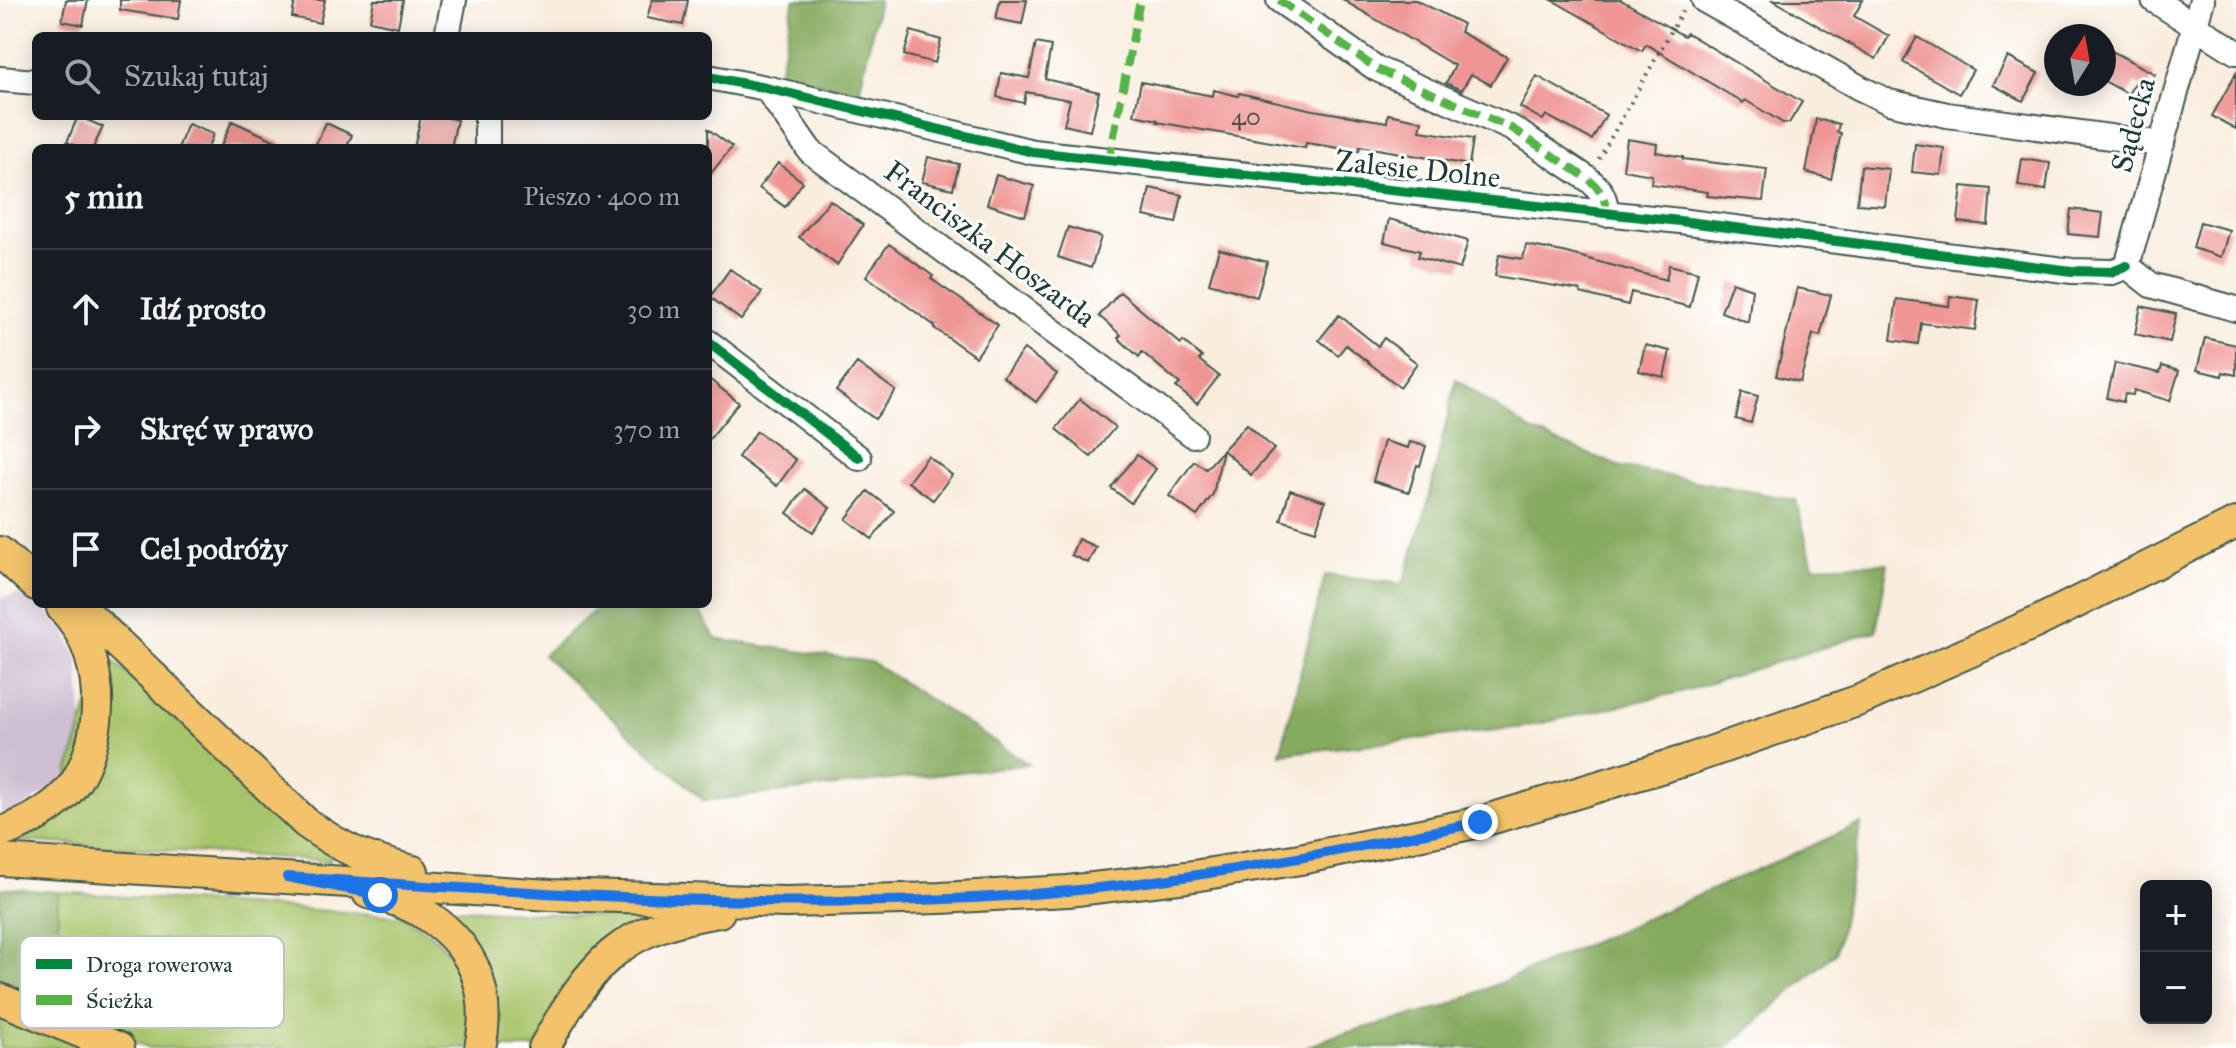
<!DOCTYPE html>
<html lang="pl">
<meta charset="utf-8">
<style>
:root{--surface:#171b24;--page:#242831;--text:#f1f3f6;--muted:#9ea1a6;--line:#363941}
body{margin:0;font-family:"IM FELL Great Primer",serif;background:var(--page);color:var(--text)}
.controls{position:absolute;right:24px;bottom:24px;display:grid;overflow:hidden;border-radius:12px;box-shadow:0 4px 20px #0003}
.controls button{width:72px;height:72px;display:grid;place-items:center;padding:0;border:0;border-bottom:2px solid var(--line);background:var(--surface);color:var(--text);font:40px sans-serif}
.compass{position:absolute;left:2044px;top:24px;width:72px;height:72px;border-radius:50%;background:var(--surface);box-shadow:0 4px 20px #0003;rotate:11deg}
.stop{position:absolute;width:24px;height:24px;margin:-18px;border:6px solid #1a73e8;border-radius:50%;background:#fff}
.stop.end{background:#1a73e8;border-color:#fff;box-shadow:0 2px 8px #0008}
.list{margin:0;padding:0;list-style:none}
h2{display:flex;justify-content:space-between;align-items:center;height:104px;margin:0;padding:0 32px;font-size:34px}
h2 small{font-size:26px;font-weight:400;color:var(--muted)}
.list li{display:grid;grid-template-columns:52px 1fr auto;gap:24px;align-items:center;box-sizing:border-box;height:120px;padding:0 32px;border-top:2px solid var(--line)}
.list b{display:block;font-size:30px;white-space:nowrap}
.list em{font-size:26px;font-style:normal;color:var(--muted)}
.icon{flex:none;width:44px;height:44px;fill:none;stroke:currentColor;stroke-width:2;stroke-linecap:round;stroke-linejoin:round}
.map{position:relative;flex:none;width:2236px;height:1048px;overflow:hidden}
.search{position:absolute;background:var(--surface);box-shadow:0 4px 20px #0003;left:32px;top:32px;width:680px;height:88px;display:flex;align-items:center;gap:20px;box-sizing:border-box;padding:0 28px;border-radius:12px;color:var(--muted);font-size:30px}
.panel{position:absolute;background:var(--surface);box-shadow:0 4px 20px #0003;left:32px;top:144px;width:680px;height:464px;border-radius:12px}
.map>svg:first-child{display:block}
</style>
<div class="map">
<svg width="2236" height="1048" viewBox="0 0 2236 1048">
<rect width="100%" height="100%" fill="#fff"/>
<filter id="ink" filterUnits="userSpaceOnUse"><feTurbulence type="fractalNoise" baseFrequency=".0125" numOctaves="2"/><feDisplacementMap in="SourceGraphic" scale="16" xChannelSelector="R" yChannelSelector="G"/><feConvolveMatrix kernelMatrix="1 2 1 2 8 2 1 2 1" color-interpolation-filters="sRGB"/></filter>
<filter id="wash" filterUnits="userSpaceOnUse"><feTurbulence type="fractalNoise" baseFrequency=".006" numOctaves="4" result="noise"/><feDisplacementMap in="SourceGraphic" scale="32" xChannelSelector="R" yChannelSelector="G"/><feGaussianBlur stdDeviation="1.8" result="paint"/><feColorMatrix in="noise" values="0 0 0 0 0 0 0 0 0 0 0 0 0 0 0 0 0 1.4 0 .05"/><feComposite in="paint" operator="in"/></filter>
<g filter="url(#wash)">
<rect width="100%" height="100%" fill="#f9edde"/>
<path fill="#cebed1" d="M 26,593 L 66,632 L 78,660 L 83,728 L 75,759 L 58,786 L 0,821 L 0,598 Z"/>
<path fill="#a8c46b" stroke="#648050" stroke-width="2" d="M 109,657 L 297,831 L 331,855 L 330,861 L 23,841 L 22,836 L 54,821 L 101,661 Z
M 58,892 L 400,916 L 431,934 L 452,955 L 469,989 L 468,1048 L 150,1048 L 57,1010 Z
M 443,908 L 646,919 L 534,1048 L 494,1048 L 443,915 Z
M 0,1010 L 95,1048 L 0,1048 Z"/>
<path fill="#86aa5f" stroke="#52744a" stroke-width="2" d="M 794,0 L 879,0 L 859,93 L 779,73 Z
M 1456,379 L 1531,431 L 1621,467 L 1796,500 L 1813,566 L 1888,563 L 1876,631 L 1685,691 L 1524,727 L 1280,754 L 1325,575 L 1403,584 L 1428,502 Z
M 602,604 L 695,604 L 716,639 L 871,662 L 1029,764 L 704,801 L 543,655 Z
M 1861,824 L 1836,952 L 1727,1048 L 1306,1048 L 1334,1036 L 1445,1007 Z
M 0,888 L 58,892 L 57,1010 L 0,984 Z"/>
<g id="blocks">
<path fill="#ef9593" d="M 66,0 L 88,0 L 83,25 L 62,21 Z
M 120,0 L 181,0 L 178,19 L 120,10 Z
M 295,0 L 325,0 L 320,23 L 292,17 Z
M 374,0 L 403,0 L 398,27 L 370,21 Z
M 652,0 L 688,0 L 683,25 L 647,18 Z
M 1000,0 L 1027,0 L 1022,24 L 996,19 Z
M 1343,0 L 1416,0 L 1463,24 L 1460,32 L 1507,57 L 1491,85 L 1471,74 L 1462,90 L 1446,83 L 1455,66 Z
M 1552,0 L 1621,0 L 1684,36 L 1687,33 L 1802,102 L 1789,123 L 1783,123 L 1745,100 L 1743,103 L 1646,44 L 1642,51 Z
M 1773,0 L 1863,0 L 1854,16 L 1889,36 L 1876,59 Z
M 911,31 L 941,40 L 935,63 L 904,55 Z
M 1917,37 L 1973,70 L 1959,94 L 1903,62 Z
M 1036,43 L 1051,46 L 1045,79 L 1099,92 L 1090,131 L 1064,125 L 1070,100 L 1026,92 L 1024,103 L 997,97 L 1001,73 L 1029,78 Z
M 2104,47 L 2155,74 L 2146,89 L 2135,83 L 2128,94 L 2104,81 Z
M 2008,57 L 2038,73 L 2023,101 L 1993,85 Z
M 2236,73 L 2236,129 L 2212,116 Z
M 1537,76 L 1606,115 L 1592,140 L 1546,115 L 1543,120 L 1520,107 Z
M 1141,82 L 1213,96 L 1214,90 L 1238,96 L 1239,93 L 1313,110 L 1387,122 L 1388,114 L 1422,121 L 1420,131 L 1473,139 L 1469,165 L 1360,146 L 1359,151 L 1306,143 L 1305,148 L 1157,122 L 1158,120 L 1134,115 Z
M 78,116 L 103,127 L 93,148 L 80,148 L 67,142 Z
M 421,116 L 441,116 L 457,120 L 451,148 L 414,148 Z
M 1816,119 L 1839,124 L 1837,132 L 1841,133 L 1831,179 L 1806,172 Z
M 232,121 L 291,148 L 220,148 Z
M 326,123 L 352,135 L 346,148 L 314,148 Z
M 188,124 L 213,134 L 208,148 L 178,148 Z
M 708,129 L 732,147 L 708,177 Z
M 1627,139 L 1657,144 L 1656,152 L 1683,157 L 1683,159 L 1767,169 L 1763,201 L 1707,196 L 1708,192 L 1651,184 L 1652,175 L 1623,170 Z
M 1915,144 L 1944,148 L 1941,175 L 1912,172 Z
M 928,157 L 959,164 L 953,189 L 922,182 Z
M 2022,159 L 2050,163 L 2046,190 L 2018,186 Z
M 778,163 L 803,182 L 785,207 L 759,188 Z
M 1861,166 L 1889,169 L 1885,206 L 1857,204 Z
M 996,175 L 1034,186 L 1025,216 L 987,204 Z
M 1962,186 L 1991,189 L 1988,225 L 1958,222 Z
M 1150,188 L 1182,195 L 1176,223 L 1144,216 Z
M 830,200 L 863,225 L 837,265 L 799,237 Z
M 2071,209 L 2103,213 L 2100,237 L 2068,234 Z
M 1389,219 L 1468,241 L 1460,269 L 1418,257 L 1420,251 L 1384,242 Z
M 2200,222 L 2229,230 L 2221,257 L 2193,248 Z
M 1068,227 L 1101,237 L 1091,268 L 1058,257 Z
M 889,244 L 933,276 L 931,279 L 998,325 L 976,357 L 934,328 L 935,326 L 866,276 Z
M 1526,245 L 1563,252 L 1666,280 L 1669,265 L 1698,272 L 1690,307 L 1631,292 L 1628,305 L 1580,293 L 1580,290 L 1495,276 L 1499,255 L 1523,259 Z
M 1219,249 L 1267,262 L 1257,297 L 1209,283 Z
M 730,269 L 762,292 L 741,320 L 710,297 Z
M 1732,282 L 1752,289 L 1748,322 L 1721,312 Z
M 1797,288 L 1831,295 L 1820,336 L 1813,334 L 1800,382 L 1776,376 Z
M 1120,292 L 1181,344 L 1183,341 L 1202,357 L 1199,360 L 1219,376 L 1197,404 L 1176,387 L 1180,384 L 1142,352 L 1139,357 L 1118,338 L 1121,335 L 1099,316 Z
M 1950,296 L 1979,300 L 1975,330 L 1921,323 L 1918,344 L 1891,340 L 1897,299 L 1949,306 Z
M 2141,306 L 2176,314 L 2170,342 L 2135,334 Z
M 1339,315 L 1378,346 L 1384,338 L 1417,363 L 1400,387 L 1346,345 L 1338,355 L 1319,340 Z
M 2205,338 L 2236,345 L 2236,375 L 2223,372 L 2222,376 L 2197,370 Z
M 1645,345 L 1670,351 L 1664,377 L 1639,371 Z
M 1024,349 L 1057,374 L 1036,402 L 1003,377 Z
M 857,363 L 896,391 L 875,419 L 836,391 Z
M 2115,363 L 2160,373 L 2162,366 L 2179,371 L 2170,401 L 2134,390 L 2133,395 L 2125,394 L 2123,402 L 2107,398 Z
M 708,378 L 739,403 L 708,441 Z
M 1742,392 L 1758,396 L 1751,423 L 1736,419 Z
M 1080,399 L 1115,427 L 1091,457 L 1056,429 Z
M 1247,424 L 1274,449 L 1251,475 L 1223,450 Z
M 757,431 L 796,460 L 777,486 L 738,457 Z
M 1384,441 L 1408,448 L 1410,442 L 1426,446 L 1420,466 L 1417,465 L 1409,492 L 1373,481 Z
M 1223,450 L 1213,494 L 1197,516 L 1169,496 L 1194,461 L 1206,469 Z
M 1137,455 L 1156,469 L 1131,503 L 1111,488 Z
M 928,456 L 952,475 L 933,500 L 908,482 Z
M 805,489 L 830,508 L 813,532 L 787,513 Z
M 1290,490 L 1325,501 L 1316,531 L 1281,520 Z
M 868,491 L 894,511 L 872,539 L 846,519 Z
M 1078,539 L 1096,547 L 1088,563 L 1071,555 Z"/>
</g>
</g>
<g filter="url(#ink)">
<use href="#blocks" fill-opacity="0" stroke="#40574e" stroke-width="2"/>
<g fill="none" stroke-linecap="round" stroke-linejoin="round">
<g stroke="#40574e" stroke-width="28">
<path id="minor" d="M 1279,0 L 1377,69 L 1513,129 L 1588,179 C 1601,189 1606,198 1606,214
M 1704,0 L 1860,88 L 1889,102 L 1947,115 L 2162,144
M 2154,0 L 2236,52
M 447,36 L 454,0
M 708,77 L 766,88 L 1033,152 L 1680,221 L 2072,271 L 2112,272 L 2127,266
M 0,79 L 36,82
M 766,88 L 810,151 L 1193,435
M 487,116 L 487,148
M 2127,266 L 2202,0
M 2127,266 L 2151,285 L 2236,309
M 708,342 L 859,458"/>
</g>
<g stroke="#40574e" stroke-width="34">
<path id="major" d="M 0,552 L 36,585
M 77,604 L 306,823 C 345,851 367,859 413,871
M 0,833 C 27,823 60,806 76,781 C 107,731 105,651 62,608
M 0,860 L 551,895 L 786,902 L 940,898 L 1068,891 L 1187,877 L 1300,859 L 1480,822 L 1687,760 L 1860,700 L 2035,623 L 2236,523
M 368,893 C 447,909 498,965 480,1048
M 0,999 L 119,1048
M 544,1048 C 591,963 619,928 719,912"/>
</g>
<path stroke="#40574e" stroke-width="4" stroke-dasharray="2 6" stroke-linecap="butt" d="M 1599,159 L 1683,10"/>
<use href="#minor" stroke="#fff" stroke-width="24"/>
<use href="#major" stroke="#f2c36a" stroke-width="30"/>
<path stroke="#55b346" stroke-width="8" stroke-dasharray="16 8" stroke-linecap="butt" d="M 1279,0 L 1377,69 L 1513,129 L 1588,179 C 1601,189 1606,198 1606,214
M 1109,161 L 1140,0"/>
<g stroke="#fff" stroke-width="15">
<path id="cycleway" d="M 708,77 L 766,88 L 1033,152 L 1680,221 L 2072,271 L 2112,272 L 2127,266
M 708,342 L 859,458"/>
</g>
<use href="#cycleway" stroke="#00873e" stroke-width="10"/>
</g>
</g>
<g fill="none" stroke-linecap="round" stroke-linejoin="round" filter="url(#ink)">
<path stroke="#1a73e8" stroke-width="10" d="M 380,895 L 287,877 C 547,893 808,915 1068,891 C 1207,878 1344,850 1480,822"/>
</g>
<g text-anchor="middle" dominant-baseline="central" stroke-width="6" stroke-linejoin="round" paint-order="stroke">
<g font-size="26" fill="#53534c">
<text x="1246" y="116">40</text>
</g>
<g font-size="30" fill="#1f3d34" stroke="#fff">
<text transform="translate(2133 125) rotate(-75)">Sądecka</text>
<text transform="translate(1418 169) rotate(6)">Zalesie Dolne</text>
<text transform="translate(990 244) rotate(37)">Franciszka Hoszarda</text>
</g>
</g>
<rect x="20" y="936" width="264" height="92" rx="12" fill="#fff" stroke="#bcc5c2" stroke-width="2"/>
<rect x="36" y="959" width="36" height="10" fill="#00873e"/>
<rect x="36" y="995" width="36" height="10" fill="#55b346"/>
<g font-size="22" fill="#1f3d34">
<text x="86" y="972">Droga rowerowa</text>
<text x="86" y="1008">Ścieżka</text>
</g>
</svg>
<div class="controls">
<button>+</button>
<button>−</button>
</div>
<svg class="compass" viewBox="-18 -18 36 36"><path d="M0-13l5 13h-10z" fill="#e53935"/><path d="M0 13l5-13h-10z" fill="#9ea1a6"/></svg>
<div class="stop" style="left:380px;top:895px"></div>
<div class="stop end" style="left:1480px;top:822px"></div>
<div class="search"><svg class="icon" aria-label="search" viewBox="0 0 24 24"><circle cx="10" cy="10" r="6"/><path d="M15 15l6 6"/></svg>Szukaj tutaj</div>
<section class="panel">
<h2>5 min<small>Pieszo · 400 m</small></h2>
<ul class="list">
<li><svg class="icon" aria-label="ahead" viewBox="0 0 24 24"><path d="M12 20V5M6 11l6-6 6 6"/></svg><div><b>Idź prosto</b></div><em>30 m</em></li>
<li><svg class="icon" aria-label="right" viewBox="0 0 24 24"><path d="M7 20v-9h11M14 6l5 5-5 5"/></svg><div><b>Skręć w prawo</b></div><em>370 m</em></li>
<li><svg class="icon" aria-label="arrive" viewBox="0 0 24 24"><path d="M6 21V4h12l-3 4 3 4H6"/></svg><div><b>Cel podróży</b></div></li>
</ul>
</section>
</div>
